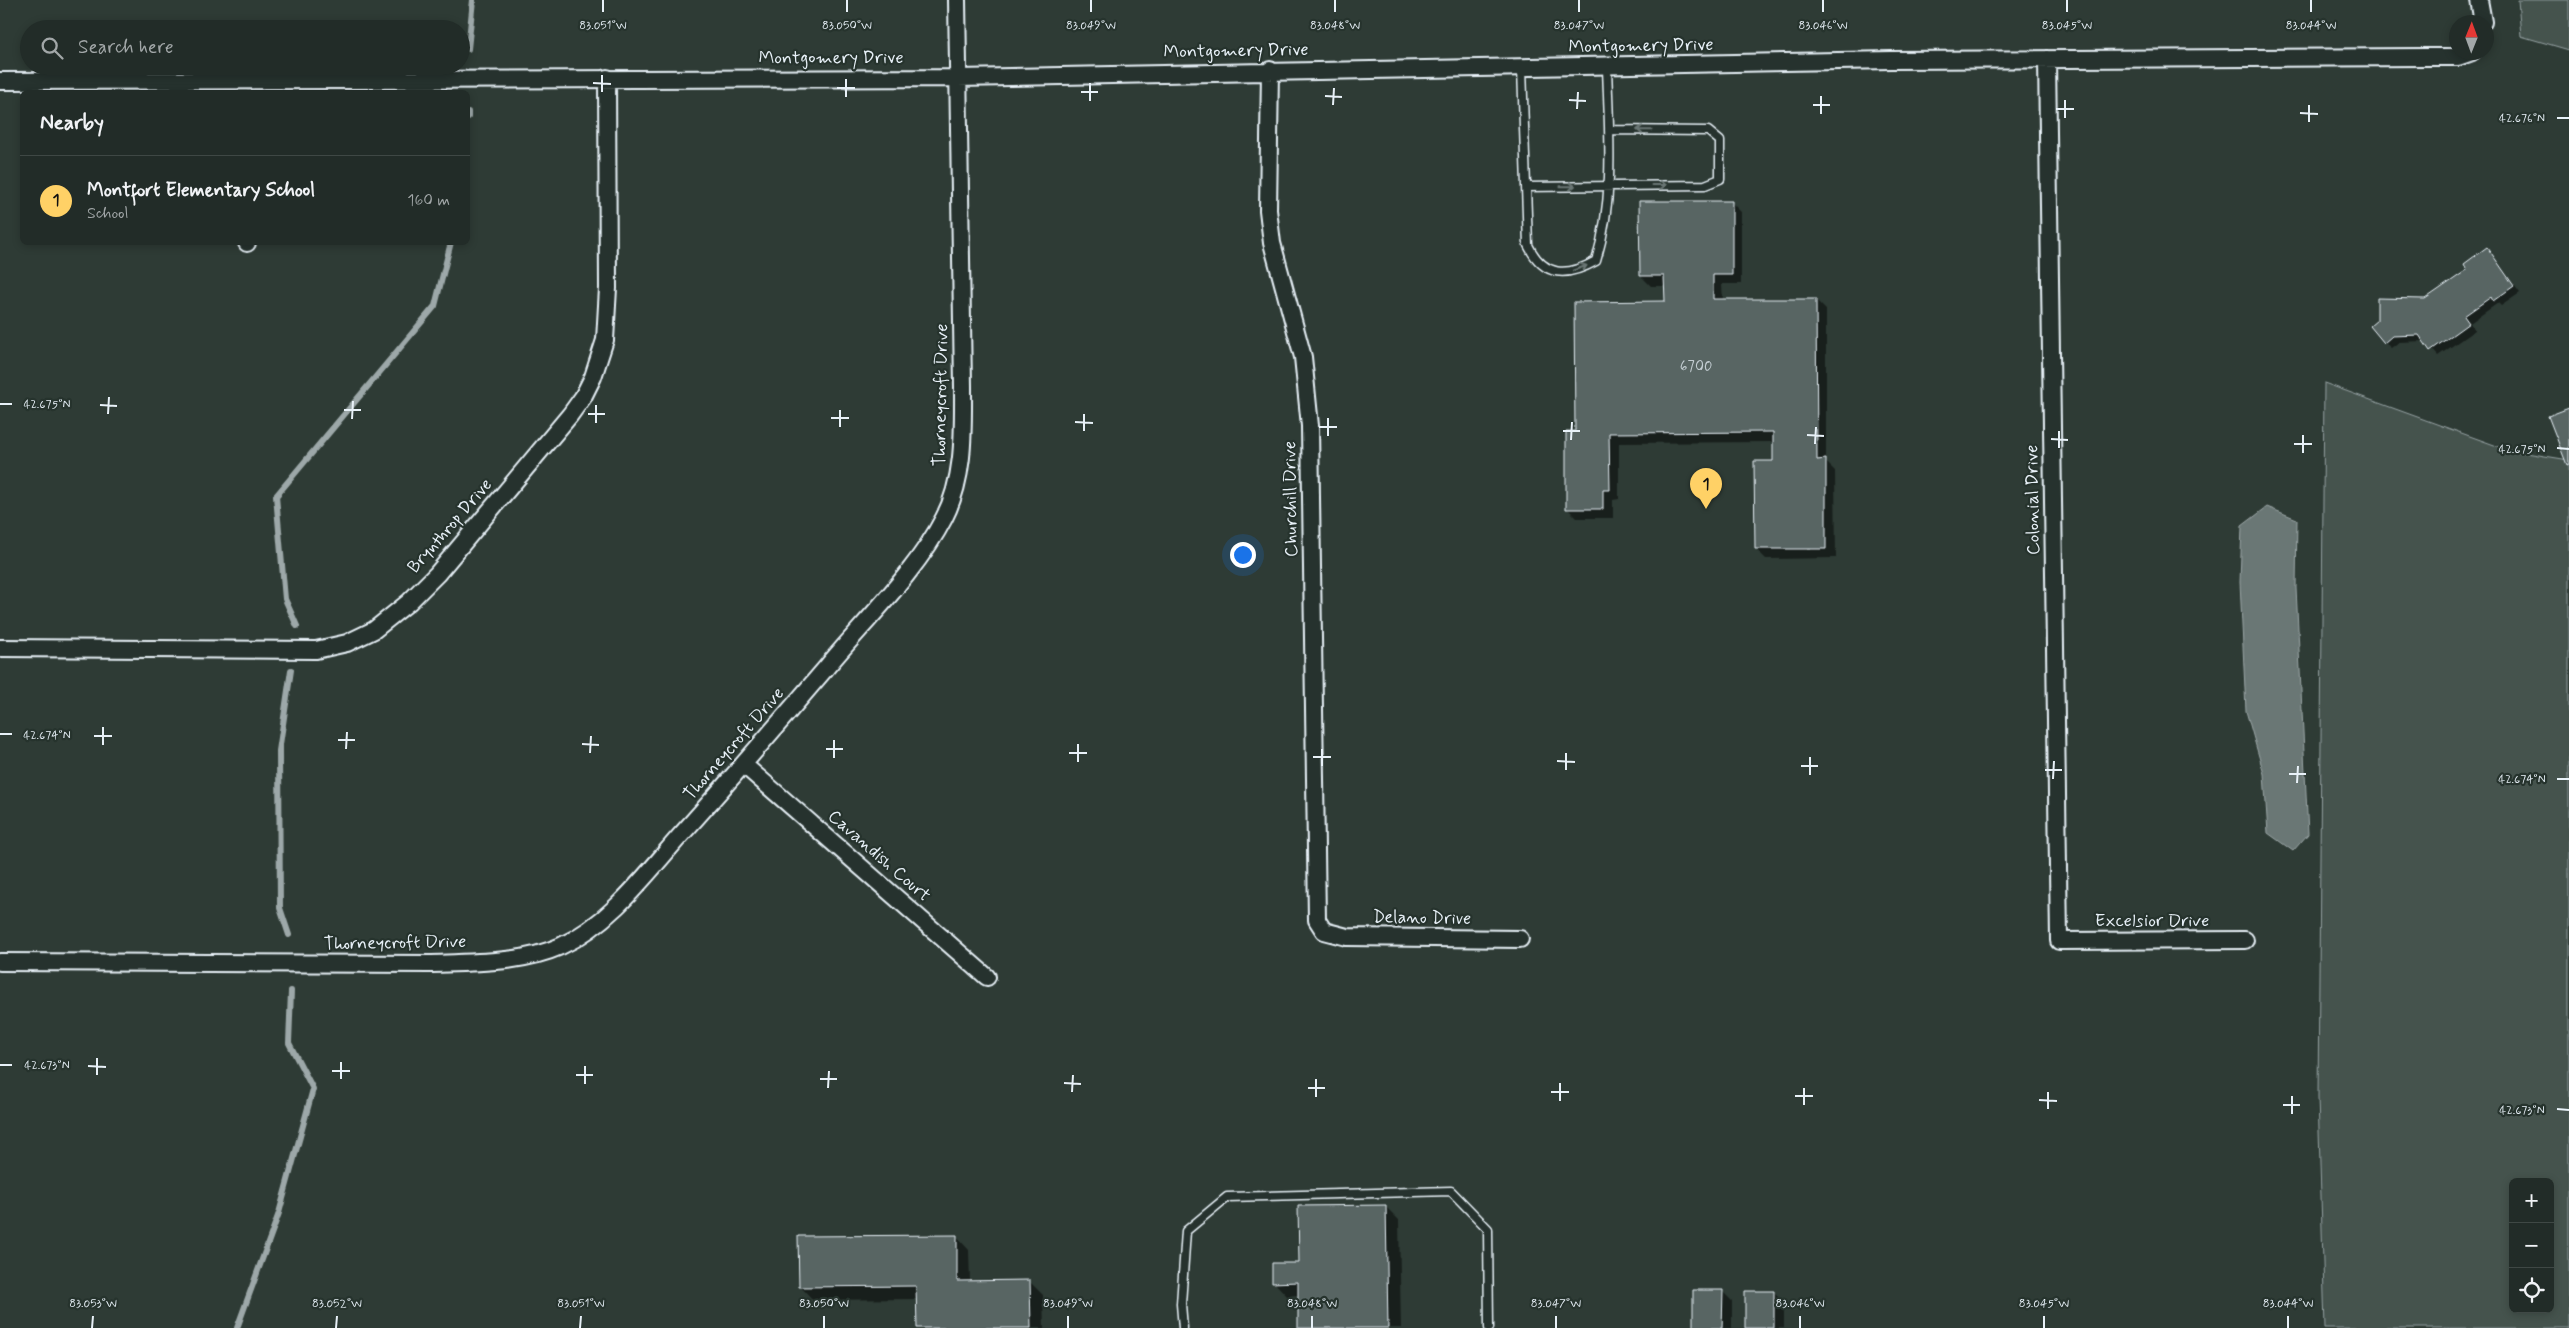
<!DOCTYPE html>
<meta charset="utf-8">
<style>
:root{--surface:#222c28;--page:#2e3834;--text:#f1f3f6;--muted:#a2a7a8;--line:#3f4845;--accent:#ffd166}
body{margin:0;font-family:Mynerve,sans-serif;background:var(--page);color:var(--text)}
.controls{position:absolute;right:15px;bottom:15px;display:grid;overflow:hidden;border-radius:8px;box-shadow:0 2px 8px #0003}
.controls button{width:45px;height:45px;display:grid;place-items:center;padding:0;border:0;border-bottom:1px solid var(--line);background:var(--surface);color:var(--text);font:25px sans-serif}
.compass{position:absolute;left:2449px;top:15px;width:45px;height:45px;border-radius:50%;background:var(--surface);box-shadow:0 2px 8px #0003;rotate:1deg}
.you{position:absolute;left:1242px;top:554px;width:18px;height:18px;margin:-12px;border:4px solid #fff;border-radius:50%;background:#1a73e8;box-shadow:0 0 0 8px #1a73e833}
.badge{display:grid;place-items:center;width:32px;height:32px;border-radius:50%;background:var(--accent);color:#111;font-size:16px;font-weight:700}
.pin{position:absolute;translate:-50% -41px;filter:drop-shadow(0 1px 2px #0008)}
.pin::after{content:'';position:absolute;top:26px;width:18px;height:15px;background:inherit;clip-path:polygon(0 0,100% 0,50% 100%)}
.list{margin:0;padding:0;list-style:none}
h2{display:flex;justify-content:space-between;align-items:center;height:65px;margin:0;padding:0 20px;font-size:21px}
h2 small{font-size:16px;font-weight:400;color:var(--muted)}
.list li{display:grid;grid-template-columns:32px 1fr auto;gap:15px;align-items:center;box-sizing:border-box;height:90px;padding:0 20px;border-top:1px solid var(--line)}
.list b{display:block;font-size:19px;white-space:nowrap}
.list p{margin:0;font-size:16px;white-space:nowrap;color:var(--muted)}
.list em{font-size:16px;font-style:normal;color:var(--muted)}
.icon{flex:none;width:28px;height:28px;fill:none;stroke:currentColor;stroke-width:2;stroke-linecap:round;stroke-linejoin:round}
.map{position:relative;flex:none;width:2569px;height:1328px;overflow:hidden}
.search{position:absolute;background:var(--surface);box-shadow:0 2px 8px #0003;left:20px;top:20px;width:450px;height:55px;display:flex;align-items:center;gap:12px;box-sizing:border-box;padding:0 18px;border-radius:28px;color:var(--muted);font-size:19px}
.panel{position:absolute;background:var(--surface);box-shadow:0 2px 8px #0003;left:20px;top:90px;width:450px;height:155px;border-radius:8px}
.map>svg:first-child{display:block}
</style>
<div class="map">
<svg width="2569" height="1328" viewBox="0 0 2569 1328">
<rect width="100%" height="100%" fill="#2e3b35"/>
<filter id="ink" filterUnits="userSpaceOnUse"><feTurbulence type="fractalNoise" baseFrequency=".02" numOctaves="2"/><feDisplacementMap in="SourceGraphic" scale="10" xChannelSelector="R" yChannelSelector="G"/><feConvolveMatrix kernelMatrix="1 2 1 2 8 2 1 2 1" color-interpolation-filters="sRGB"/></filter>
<g filter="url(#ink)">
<path fill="#45524e" stroke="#96a2a3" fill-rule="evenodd" d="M 2518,0 L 2569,0 L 2569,50 L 2521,36 Z
M 2324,383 L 2508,450 L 2569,460 L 2569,1328 L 2325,1328 L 2318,1097 ZM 2513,1182 L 2550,1182 L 2550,1309 L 2513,1309 Z"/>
<path fill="#6b7775" stroke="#9da8a9" d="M 2267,507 L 2297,519 L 2296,588 L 2308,834 L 2293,851 L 2268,833 L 2264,774 L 2246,711 L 2240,582 L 2242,526 Z"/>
<path fill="#0007" d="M 1731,202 L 1741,212 L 1741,284 L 1722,284 L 1723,301 L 1816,300 L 1826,310 L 1826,462 L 1835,471 L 1836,558 L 1766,559 L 1756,549 L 1774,462 L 1774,442 L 1619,443 L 1619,499 L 1613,500 L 1613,518 L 1577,518 L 1567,508 L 1576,432 L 1666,302 L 1666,286 L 1651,286 L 1641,276 Z
M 2487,249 L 2520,293 L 2501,306 L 2498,303 L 2470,323 L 2475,330 L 2438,356 L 2425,341 L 2399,342 L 2391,348 L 2384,342 L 2426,300 L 2469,270 Z
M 1386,1207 L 1399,1220 L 1401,1328 L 1300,1328 L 1299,1295 L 1287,1296 L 1274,1282 Z
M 956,1236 L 969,1250 L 970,1282 L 1030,1282 L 1043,1295 L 1044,1328 L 918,1328 L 918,1299 L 813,1300 L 800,1286 Z
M 1722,1291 L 1732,1301 L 1732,1328 L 1694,1328 Z
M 1774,1292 L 1784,1302 L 1784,1328 L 1746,1328 Z"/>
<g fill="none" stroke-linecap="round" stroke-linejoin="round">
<path stroke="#9da8a9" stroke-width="6" d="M 468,49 L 473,0
M 468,117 L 468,112
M 297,626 L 285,599 L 276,496 L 435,306 L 451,242
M 289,935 L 280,908 L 279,751 L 291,670
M 237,1328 L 279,1213 L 313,1089 L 289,1043 L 291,991"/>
</g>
<path fill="#596563" stroke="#e8f1f8" d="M 1639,201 L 1732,201 L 1732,275 L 1713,275 L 1713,299 L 1816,299 L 1817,460 L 1826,459 L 1826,549 L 1755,549 L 1754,461 L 1773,461 L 1773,432 L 1609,433 L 1610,490 L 1603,490 L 1603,509 L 1566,509 L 1566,431 L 1575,431 L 1574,302 L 1665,301 L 1664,276 L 1640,276 Z
M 2487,247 L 2514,286 L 2493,301 L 2491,297 L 2464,316 L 2469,323 L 2430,351 L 2419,335 L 2392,336 L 2384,343 L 2370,326 L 2377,320 L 2377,298 L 2425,299 L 2467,270 L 2464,264 Z
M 2569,408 L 2569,464 L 2567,465 L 2548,416 Z
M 1386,1205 L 1388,1328 L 1298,1328 L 1298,1282 L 1272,1283 L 1272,1263 L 1299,1263 L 1298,1206 Z
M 957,1235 L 957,1281 L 1030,1280 L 1031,1328 L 917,1328 L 916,1286 L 799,1287 L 798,1236 Z
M 1693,1290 L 1723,1290 L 1722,1328 L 1693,1328 Z
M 1745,1291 L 1774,1291 L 1774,1328 L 1745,1328 Z"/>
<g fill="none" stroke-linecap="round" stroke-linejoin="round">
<g stroke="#e8f1f8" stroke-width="11">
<path id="service" d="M 1522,68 L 1528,245 C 1544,278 1567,277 1596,261 C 1615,197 1609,132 1607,67
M 1526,187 L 1705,185 L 1720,179 L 1720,141 L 1708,131 L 1609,130
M 1183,1328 L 1181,1304 L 1186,1231 L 1227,1197 L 1451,1191 L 1488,1229 L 1489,1328"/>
</g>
<g stroke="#e8f1f8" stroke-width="20">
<path id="minor" d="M 2479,0 L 2483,22
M 2047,59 L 2059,941 L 2245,940
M 1270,70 L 1268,210 L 1272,243 L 1303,357 L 1310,426 L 1317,920 L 1324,931 L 1347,937 L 1520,939
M 0,81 L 958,78 L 1891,60 L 2428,57 L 2458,57 L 2472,52
M 247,243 L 247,242
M 0,648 L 316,650 L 347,643 L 374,630 L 409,602 L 437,574 L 570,415 L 583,397 L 593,377 L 605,340 L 608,288 L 607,78
M 744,765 L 987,977
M 0,962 L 432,964 C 474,962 521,964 561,946 C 609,924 645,876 679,837 C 729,782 777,725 826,668 C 864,622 917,571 944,518 C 965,477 963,431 963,386 L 957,0"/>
</g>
<use href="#service" stroke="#26332d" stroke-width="8"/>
<use href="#minor" stroke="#26332d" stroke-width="16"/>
</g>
<defs><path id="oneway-shaft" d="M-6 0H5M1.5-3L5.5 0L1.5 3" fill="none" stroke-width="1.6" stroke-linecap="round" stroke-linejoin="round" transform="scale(1.25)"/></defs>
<g stroke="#6a7674">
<use href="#oneway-shaft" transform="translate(1644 130) rotate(-179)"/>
<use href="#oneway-shaft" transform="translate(1659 185)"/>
<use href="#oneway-shaft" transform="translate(1568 186) rotate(-1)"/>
<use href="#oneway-shaft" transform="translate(1580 268) rotate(-19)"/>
</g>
</g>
<path fill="none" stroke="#e8f1f8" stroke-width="2" d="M 603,12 L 603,0M 847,12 L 847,0M 1091,12 L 1091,0M 1335,12 L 1335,0M 1579,12 L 1579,0M 1823,12 L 1823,0M 2067,12 L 2067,0M 2311,12 L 2311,0M 593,83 L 611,84M 837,88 L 855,88M 602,92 L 602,75M 1081,92 L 1098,92M 1325,96 L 1342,97M 846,97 L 846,79M 1569,100 L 1586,101M 1090,101 L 1090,83M 1333,105 L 1334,88M 1813,105 L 1830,105M 1577,109 L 1578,92M 2056,109 L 2074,109M 2300,113 L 2318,114M 1821,114 L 1821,96M 2065,118 L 2065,100M 2557,118 L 2569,118M 2309,122 L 2309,105M 0,404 L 12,404M 100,405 L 117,406M 344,410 L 361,410M 108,414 L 109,397M 588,414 L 605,414M 831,418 L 849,418M 352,419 L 353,401M 1075,422 L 1093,423M 596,423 L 596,405M 840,427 L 840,410M 1319,427 L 1337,427M 1084,431 L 1084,414M 1563,431 L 1580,431M 1807,435 L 1824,436M 1328,436 L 1328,418M 2051,439 L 2068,440M 1571,440 L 1572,422M 1815,444 L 1816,427M 2294,444 L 2312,444M 2059,448 L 2059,431M 2557,448 L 2569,449M 2303,453 L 2303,435M 0,734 L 12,734M 94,736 L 112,736M 338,740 L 355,740M 582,744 L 599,745M 103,745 L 103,727M 346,749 L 347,732M 826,749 L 843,749M 590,753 L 591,736M 1069,753 L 1087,753M 1313,757 L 1331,757M 834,758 L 834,740M 1557,761 L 1575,762M 1078,762 L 1078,744M 1322,766 L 1322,749M 1801,766 L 1818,766M 1566,770 L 1566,753M 2045,770 L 2062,770M 2289,774 L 2306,774M 1810,775 L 1810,757M 2053,779 L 2054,761M 2557,779 L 2569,779M 2297,783 L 2298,766M 0,1065 L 12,1065M 88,1066 L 106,1067M 332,1071 L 350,1071M 97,1075 L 97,1058M 576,1075 L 593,1075M 341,1079 L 341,1062M 820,1079 L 837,1079M 1064,1083 L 1081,1084M 585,1084 L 585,1066M 828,1088 L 829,1071M 1308,1088 L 1325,1088M 1072,1092 L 1073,1075M 1551,1092 L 1569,1092M 1795,1096 L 1813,1096M 1316,1097 L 1316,1079M 2039,1100 L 2057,1101M 1560,1101 L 1560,1083M 1804,1105 L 1804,1088M 2283,1105 L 2300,1105M 2048,1109 L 2048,1092M 2557,1109 L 2569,1110M 2292,1114 L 2292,1096M 92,1328 L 93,1316M 336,1328 L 337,1316M 580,1328 L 581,1316M 824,1328 L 824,1316M 1068,1328 L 1068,1316M 1312,1328 L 1312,1316M 1556,1328 L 1556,1316M 1800,1328 L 1800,1316M 2044,1328 L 2044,1316M 2288,1328 L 2288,1316"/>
<g text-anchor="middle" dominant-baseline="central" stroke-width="4.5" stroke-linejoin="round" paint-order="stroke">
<g font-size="15" fill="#c4ced3">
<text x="1696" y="367">6700</text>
</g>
<g font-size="18" fill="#e8f1f8" stroke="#26332d">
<text transform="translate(1641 46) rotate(-1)">Montgomery Drive</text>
<text transform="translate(1236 51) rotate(-1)">Montgomery Drive</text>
<text x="831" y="58">Montgomery Drive</text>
<text transform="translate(941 395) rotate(-89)">Thorneycroft Drive</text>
<text transform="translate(1291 499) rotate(-91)">Churchill Drive</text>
<text transform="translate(2033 500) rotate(-91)">Colonial Drive</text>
<text transform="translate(450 526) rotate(-49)">Brynthrop Drive</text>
<text transform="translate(734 744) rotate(-49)">Thorneycroft Drive</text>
<text transform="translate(879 856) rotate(41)">Cavandish Court</text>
<text transform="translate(1422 918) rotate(1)">Delano Drive</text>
<text x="2152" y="921">Excelsior Drive</text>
<text transform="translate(395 943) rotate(-1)">Thorneycroft Drive</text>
</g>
</g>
<g font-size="12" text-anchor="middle" fill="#e8f1f8" stroke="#26332d" stroke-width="4.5" stroke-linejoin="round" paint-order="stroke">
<text x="603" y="29">83.051°W</text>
<text x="847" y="29">83.050°W</text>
<text x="1091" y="29">83.049°W</text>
<text x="1335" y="29">83.048°W</text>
<text x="1579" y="29">83.047°W</text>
<text x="1823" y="29">83.046°W</text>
<text x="2067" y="29">83.045°W</text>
<text x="2311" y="29">83.044°W</text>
<text x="2522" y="122">42.676°N</text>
<text x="47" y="408">42.675°N</text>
<text x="2522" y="453">42.675°N</text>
<text x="47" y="739">42.674°N</text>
<text x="2522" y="783">42.674°N</text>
<text x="47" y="1069">42.673°N</text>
<text x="2522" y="1114">42.673°N</text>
<text x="93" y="1307">83.053°W</text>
<text x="337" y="1307">83.052°W</text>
<text x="581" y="1307">83.051°W</text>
<text x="824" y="1307">83.050°W</text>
<text x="1068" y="1307">83.049°W</text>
<text x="1312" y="1307">83.048°W</text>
<text x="1556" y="1307">83.047°W</text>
<text x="1800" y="1307">83.046°W</text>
<text x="2044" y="1307">83.045°W</text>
<text x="2288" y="1307">83.044°W</text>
</g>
</svg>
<div class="controls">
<button>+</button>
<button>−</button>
<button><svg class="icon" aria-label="locate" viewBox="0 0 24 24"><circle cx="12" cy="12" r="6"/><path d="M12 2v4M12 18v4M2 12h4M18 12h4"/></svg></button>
</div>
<svg class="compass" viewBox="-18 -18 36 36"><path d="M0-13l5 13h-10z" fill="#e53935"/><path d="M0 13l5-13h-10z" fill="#a2a7a8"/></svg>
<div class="you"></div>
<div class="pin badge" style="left:1706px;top:509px">1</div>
<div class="search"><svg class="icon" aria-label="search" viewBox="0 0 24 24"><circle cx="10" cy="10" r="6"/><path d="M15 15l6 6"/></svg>Search here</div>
<section class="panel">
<h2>Nearby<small></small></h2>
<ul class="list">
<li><span class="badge">1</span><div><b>Montfort Elementary School</b><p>School</p></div><em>160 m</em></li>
</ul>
</section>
</div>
